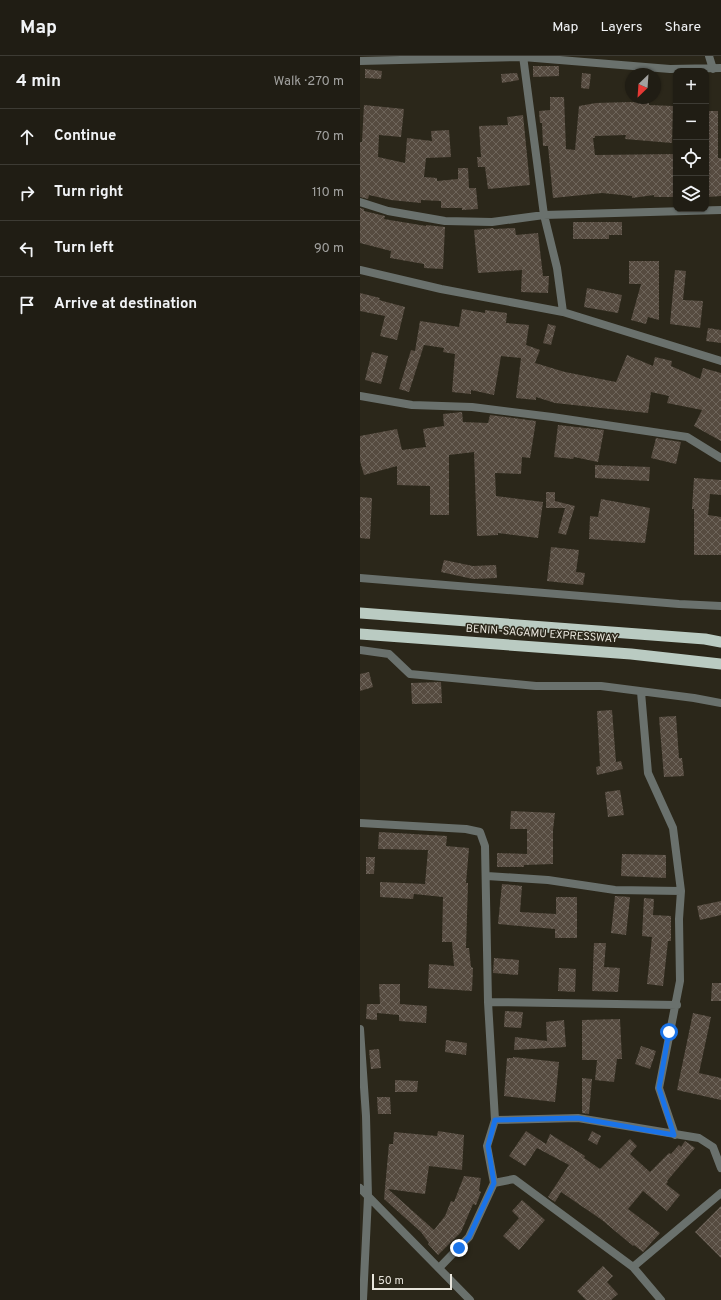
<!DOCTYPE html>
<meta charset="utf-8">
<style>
:root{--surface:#201d14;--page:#2d2a22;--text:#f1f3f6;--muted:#a2a2a0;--line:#3d3b34}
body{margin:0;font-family:Overpass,sans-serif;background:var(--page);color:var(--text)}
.controls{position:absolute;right:12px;top:12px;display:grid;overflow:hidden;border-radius:8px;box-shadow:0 1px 3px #0004}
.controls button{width:36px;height:36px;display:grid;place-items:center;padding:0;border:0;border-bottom:1px solid var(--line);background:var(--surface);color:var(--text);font:20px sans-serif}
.compass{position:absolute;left:265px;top:12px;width:36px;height:36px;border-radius:50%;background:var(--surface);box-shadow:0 1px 3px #0004;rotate:205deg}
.scale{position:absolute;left:12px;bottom:10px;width:80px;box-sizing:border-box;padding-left:4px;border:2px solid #e8e5dc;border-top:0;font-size:11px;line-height:14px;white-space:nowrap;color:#e8e5dc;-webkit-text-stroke:3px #2b271a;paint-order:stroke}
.stop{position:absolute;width:12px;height:12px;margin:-9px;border:3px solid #1a73e8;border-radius:50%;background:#fff}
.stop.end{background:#1a73e8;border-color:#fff;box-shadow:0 1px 4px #0008}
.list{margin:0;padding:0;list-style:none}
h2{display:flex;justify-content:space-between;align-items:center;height:52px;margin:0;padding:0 16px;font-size:17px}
h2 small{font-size:13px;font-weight:400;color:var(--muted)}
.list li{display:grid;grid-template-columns:26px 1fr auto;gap:12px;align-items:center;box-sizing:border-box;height:56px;padding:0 16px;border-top:1px solid var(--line)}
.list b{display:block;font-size:15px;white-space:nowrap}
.list em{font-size:13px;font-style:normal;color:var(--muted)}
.icon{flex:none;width:22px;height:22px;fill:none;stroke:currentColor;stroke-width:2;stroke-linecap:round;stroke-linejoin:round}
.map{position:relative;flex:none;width:361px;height:1244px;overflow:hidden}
header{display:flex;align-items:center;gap:24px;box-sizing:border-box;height:56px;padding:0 20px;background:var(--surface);border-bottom:1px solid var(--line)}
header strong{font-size:19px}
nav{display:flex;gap:22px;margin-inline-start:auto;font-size:14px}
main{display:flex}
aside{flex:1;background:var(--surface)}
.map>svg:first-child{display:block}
</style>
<header>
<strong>Map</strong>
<nav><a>Map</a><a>Layers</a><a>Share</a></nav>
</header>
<main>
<aside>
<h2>4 min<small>Walk · 270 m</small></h2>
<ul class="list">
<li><svg class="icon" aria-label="ahead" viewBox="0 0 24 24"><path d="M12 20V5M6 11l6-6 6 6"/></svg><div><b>Continue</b></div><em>70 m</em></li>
<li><svg class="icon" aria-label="right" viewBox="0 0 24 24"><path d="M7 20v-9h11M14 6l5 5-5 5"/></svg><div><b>Turn right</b></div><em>110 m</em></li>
<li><svg class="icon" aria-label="left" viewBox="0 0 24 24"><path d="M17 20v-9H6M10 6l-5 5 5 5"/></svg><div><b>Turn left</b></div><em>90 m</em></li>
<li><svg class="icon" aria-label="arrive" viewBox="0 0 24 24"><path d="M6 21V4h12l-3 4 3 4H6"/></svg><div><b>Arrive at destination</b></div></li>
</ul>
</aside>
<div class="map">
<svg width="361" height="1244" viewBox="0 0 361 1244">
<defs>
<pattern id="building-cross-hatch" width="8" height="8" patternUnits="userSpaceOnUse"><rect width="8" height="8" fill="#564b40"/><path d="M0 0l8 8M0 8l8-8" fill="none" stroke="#6e655b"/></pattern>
</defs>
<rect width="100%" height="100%" fill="#2b271a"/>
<path fill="url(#building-cross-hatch)" d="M 173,10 L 199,10 L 199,20 L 173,21 Z
M 5,13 L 22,15 L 21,23 L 5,22 Z
M 157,17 L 159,24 L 142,27 L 141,18 Z
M 222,17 L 231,18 L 229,33 L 221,32 Z
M 190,41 L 204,41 L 206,93 L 215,94 L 219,50 L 236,47 L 270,46 L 289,47 L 289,49 L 313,50 L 312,87 L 265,83 L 266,79 L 235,80 L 235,82 L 233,82 L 235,99 L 316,98 L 314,141 L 294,141 L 294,139 L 272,142 L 272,140 L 242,137 L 193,142 L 188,90 L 183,90 L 182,67 L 180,67 L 179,55 L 190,54 Z
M 4,49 L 44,53 L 41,81 L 19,79 L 18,101 L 45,107 L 47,82 L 72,85 L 71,75 L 89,74 L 91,101 L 66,102 L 64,121 L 77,122 L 77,125 L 98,123 L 98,112 L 108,112 L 109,132 L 116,132 L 118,153 L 102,154 L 102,152 L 81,152 L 81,145 L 61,144 L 61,147 L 31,144 L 9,139 L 8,143 L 0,141 L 0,86 L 2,86 Z
M 346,55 L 358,55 L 358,102 L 361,102 L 361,140 L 348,141 L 346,126 Z
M 163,59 L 170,129 L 128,133 L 125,111 L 118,111 L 117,101 L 121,101 L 119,70 L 148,69 L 147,61 Z
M 0,152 L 4,153 L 4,155 L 25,160 L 24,163 L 66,170 L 66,169 L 85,171 L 83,213 L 64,212 L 64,208 L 30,202 L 31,195 L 0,187 Z
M 213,166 L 262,166 L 262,179 L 249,179 L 249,183 L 213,183 Z
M 133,172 L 134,173 L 155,172 L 156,179 L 178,177 L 183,220 L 189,220 L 188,237 L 161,236 L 162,214 L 118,217 L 114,174 Z
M 269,205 L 299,205 L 299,264 L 288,261 L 286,268 L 271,264 L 281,228 L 269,228 Z
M 315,214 L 326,215 L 323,244 L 343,245 L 340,272 L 310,268 Z
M 227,232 L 262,239 L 258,257 L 224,251 Z
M 0,237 L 20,242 L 19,244 L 45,251 L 37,284 L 20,280 L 25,260 L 0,255 Z
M 102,253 L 125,257 L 125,254 L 147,257 L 146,267 L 169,269 L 166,289 L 180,294 L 175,307 L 205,316 L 256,326 L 267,299 L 293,310 L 295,301 L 312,305 L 311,310 L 340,323 L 343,312 L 361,317 L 361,385 L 334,370 L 342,354 L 307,347 L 309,340 L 291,336 L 288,357 L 195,347 L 176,341 L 176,344 L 156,342 L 161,302 L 141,300 L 134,339 L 111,334 L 111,338 L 92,336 L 95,298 L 83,296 L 84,292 L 64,289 L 49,336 L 39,333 L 51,294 L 55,295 L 60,265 L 99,271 Z
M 188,268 L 196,270 L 191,289 L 183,287 Z
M 348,272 L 361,274 L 361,287 L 346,285 Z
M 12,296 L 28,300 L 21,328 L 5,324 Z
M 102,356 L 103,366 L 128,367 L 130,359 L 176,365 L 170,402 L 162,401 L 161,418 L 135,417 L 136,440 L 183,446 L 178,482 L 138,477 L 138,479 L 117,480 L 114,396 L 89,399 L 89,459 L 70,459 L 70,430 L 37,429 L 37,410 L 4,419 L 0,405 L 0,380 L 37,373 L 42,394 L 66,391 L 63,373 L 84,370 L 83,358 Z
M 198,369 L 244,374 L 238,406 L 214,401 L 213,403 L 194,401 Z
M 296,382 L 321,386 L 316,408 L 291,402 Z
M 235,409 L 290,411 L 289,425 L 235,422 Z
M 334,422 L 361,424 L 361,439 L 350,438 L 348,459 L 361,461 L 361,499 L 334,499 L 334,453 L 332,453 Z
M 186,436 L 195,436 L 195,445 L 215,450 L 206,479 L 198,477 L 205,452 L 186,452 Z
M 0,441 L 12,442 L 10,483 L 0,482 Z
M 241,443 L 290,452 L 285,487 L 229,483 L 230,460 L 238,461 Z
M 191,491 L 219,494 L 216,516 L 225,517 L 223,529 L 187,525 Z
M 84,504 L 113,510 L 136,509 L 137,522 L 113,523 L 81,516 Z
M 9,616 L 13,631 L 0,635 L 0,618 Z
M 81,626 L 82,647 L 52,648 L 51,627 Z
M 252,654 L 256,706 L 261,705 L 263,713 L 237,719 L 236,711 L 240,710 L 237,655 Z
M 316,660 L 319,702 L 322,702 L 324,720 L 304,721 L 299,661 Z
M 260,734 L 264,759 L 248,761 L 245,736 Z
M 151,755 L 195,757 L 193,774 L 193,808 L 164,809 L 164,811 L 137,811 L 137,797 L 167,798 L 167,773 L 150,773 Z
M 19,776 L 87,780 L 86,790 L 109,792 L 106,827 L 108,827 L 106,892 L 109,892 L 111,911 L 113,912 L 112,935 L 68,932 L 69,908 L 94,910 L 92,886 L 82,886 L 83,841 L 54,838 L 53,843 L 20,841 L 20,826 L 65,828 L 68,794 L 18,793 Z
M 262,798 L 306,799 L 306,822 L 261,820 Z
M 6,801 L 15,801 L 14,818 L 6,818 Z
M 142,828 L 162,830 L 160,856 L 196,858 L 196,841 L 217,841 L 217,882 L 195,882 L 195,873 L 138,868 Z
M 255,840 L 270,841 L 266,879 L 251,877 Z
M 284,842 L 294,843 L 293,859 L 311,860 L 311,885 L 308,885 L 303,930 L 287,928 L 292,881 L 282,880 Z
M 361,845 L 361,859 L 340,864 L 337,850 Z
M 234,887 L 246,887 L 244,911 L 260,912 L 258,936 L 232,935 Z
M 134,902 L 159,904 L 158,919 L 133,917 Z
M 199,912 L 216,913 L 215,936 L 198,935 Z
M 352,927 L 361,927 L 361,945 L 351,945 Z
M 19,928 L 40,928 L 40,948 L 67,950 L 66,967 L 39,965 L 39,959 L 17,957 L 17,964 L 6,963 L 7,948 L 20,948 Z
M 145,955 L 163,956 L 161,972 L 144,971 Z
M 333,957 L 351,961 L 339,1017 L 361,1022 L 361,1044 L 317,1034 Z
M 260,963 L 262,1003 L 257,1003 L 254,1026 L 235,1024 L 237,1004 L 222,1004 L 222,964 Z
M 204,964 L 206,991 L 154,994 L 155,981 L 187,985 L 186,966 Z
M 86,984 L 107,987 L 106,999 L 85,996 Z
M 281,990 L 296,995 L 290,1013 L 275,1008 Z
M 19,993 L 21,1012 L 11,1013 L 9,994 Z
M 153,1001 L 199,1006 L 195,1046 L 144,1040 L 147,1002 L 153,1002 Z
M 222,1022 L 232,1023 L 229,1058 L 222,1057 Z
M 35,1024 L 58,1025 L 57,1036 L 35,1036 Z
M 17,1041 L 30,1041 L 31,1058 L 18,1058 Z
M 78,1075 L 104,1079 L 102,1114 L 69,1110 L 65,1138 L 28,1133 L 74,1174 L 85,1160 L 91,1145 L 94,1146 L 104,1120 L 121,1122 L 119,1135 L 121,1136 L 116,1149 L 113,1148 L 101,1176 L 78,1199 L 68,1188 L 69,1187 L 61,1176 L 24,1143 L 29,1088 L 33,1088 L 34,1076 L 77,1080 Z
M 166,1075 L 186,1088 L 190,1078 L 225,1100 L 224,1102 L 240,1113 L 270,1083 L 277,1090 L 270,1098 L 290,1116 L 309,1097 L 311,1098 L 319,1089 L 321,1091 L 325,1085 L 335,1092 L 307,1125 L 308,1126 L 306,1128 L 320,1139 L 307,1155 L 283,1135 L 268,1153 L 300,1177 L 283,1196 L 274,1189 L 273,1190 L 242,1164 L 201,1136 L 195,1146 L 188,1141 L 209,1109 L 177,1092 L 165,1110 L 149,1100 Z
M 232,1075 L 241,1080 L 237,1089 L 228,1084 Z
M 162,1144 L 185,1164 L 159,1194 L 143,1180 L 159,1162 L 152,1155 Z
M 361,1150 L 361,1202 L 335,1176 Z
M 243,1210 L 253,1220 L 247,1226 L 258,1238 L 251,1244 L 226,1244 L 217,1235 Z"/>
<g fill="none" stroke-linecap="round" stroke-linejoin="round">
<path stroke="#6a716d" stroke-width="8" d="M 163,0 L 184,159 L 197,212 L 203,256
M 349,0 L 353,13
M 0,5 L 163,1 L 310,13 L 361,12
M 0,146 L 28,155 L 85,165 L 132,166 L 184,159 L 361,154
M 0,214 L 81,233 L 203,256 L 361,305
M 0,340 L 52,349 L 112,351 L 192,361 L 327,381 L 361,402
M 0,522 L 319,548 L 361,550
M 0,594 L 29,598 L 50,618 L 176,630 L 241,630 L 334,642 L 361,647
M 281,636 L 288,717 L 313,772 L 321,835 L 319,863 L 320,925 L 299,1032 L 315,1079
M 0,767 L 106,773 L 120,776 L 125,790 L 128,946 L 135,1064 L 127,1090 L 134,1127 L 109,1181 L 79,1212
M 127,820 L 188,824 L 255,834 L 321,835
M 128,946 L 317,949
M 135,1064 L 218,1062 L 339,1082 L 353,1091 L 361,1112
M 134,1127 L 154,1123 L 273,1211 L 301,1244
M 273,1211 L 361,1137"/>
<path stroke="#6a716d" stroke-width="8" d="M 0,973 L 6,1060 L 8,1141 L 3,1244
M 0,1132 L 110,1244"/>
<path stroke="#bacbc2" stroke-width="11" d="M 0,557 L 345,583 L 361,586
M 0,578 L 271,598 L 361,608"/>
</g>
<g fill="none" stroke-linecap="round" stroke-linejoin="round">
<path stroke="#1a73e8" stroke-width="5" d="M 99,1192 L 109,1181 L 134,1127 L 128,1090 L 135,1064 L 218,1062 L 314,1079 L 299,1032 L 309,976"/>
</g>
<g text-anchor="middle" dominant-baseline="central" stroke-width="3" stroke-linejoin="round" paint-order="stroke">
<g font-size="11" fill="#e8e5dc" stroke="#2b271a">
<text transform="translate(182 578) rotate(4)">BENIN-SAGAMU EXPRESSWAY</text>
</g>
</g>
</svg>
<div class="controls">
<button>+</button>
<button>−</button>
<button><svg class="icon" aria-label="locate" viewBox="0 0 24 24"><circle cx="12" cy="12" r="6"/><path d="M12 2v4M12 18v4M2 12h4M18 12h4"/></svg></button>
<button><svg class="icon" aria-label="layers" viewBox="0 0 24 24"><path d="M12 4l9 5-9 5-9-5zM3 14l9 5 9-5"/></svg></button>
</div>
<svg class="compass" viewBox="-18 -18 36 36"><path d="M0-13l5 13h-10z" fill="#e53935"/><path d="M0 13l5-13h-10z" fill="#a2a2a0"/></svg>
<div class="scale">50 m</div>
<div class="stop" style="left:309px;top:976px"></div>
<div class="stop end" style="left:99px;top:1192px"></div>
</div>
</main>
